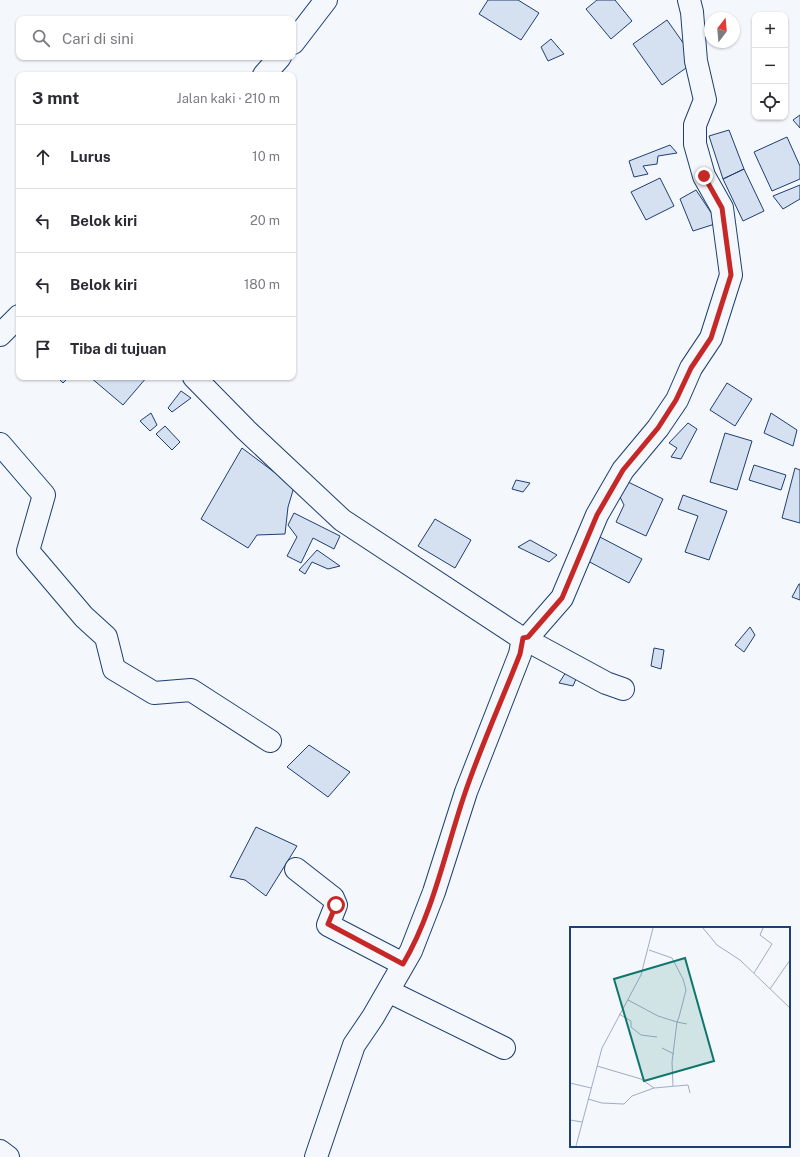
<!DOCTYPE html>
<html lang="id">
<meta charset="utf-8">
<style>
:root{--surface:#fff;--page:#f7f7f7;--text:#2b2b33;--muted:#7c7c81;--line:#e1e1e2}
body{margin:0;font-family:"Public Sans",sans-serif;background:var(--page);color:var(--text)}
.controls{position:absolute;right:12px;top:12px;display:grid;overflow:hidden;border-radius:8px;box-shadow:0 1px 3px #0004}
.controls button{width:36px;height:36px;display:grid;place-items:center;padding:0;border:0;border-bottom:1px solid var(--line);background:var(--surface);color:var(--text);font:20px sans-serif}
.compass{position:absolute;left:704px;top:12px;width:36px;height:36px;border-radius:50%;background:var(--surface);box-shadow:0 1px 3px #0004;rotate:16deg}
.stop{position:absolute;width:12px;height:12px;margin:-9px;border:3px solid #c62828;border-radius:50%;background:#fff}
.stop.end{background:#c62828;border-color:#fff;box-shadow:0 1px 4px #0008}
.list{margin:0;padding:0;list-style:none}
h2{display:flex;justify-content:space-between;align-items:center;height:52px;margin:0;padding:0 16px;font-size:17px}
h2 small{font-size:13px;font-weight:400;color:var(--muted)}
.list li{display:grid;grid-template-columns:26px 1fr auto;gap:12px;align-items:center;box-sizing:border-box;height:64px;padding:0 16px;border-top:1px solid var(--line)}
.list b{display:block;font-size:15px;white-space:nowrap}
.list em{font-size:13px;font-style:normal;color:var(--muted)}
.icon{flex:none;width:22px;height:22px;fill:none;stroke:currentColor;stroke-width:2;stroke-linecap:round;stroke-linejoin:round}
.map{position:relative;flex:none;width:800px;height:1157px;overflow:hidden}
.search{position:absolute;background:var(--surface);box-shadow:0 1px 3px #0004;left:16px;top:16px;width:280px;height:44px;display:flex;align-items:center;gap:10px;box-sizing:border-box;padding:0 14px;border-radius:8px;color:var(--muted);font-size:15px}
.panel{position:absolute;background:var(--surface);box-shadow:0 1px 3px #0004;left:16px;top:72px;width:280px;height:308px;border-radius:8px}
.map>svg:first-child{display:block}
</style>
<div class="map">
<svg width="800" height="1157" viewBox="0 0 800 1157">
<rect width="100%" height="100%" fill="#f4f7fb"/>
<path fill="#d5e0f0" stroke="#1d3f73" d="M 488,0 L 518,0 L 539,13 L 521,40 L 479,14 Z
M 597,0 L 615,0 L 632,21 L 611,39 L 586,9 Z
M 667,20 L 696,61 L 662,85 L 633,44 Z
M 551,39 L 564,54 L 548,61 L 541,47 Z
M 800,115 L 800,128 L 793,120 Z
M 729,130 L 744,169 L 723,179 L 709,136 Z
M 787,137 L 800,166 L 800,179 L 772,191 L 754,152 Z
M 670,145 L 677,153 L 658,156 L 657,164 L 643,166 L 648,174 L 634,177 L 629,161 Z
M 744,169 L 764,211 L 743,221 L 723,179 Z
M 660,178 L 674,206 L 646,220 L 631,192 Z
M 800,185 L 800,199 L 783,209 L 773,196 Z
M 696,190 L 718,223 L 693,231 L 680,199 Z
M 57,377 L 69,377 L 63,383 Z
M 90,377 L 147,377 L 123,405 Z
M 727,383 L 752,399 L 735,426 L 710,410 Z
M 181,391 L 191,398 L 172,412 L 168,408 Z
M 151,413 L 157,425 L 150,431 L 140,421 Z
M 771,413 L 797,430 L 793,446 L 764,433 Z
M 688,423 L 697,429 L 681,459 L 671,457 L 677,448 L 669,443 Z
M 165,426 L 180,442 L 172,450 L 156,434 Z
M 725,433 L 752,441 L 737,490 L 710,482 Z
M 242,448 L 294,487 L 288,507 L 285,534 L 257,535 L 248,548 L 201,519 Z
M 754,465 L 786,475 L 781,490 L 749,480 Z
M 795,468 L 800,470 L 800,523 L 782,518 Z
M 516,480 L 530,483 L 523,492 L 512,489 Z
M 624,480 L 663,499 L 646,536 L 616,522 L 624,505 L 618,493 Z
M 683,495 L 727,511 L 709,560 L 685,552 L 698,516 L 678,509 Z
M 294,513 L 340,536 L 334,549 L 313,538 L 301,563 L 287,556 L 297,537 L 288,525 Z
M 435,519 L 471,540 L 455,568 L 418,546 Z
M 598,536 L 642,559 L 629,583 L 586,560 Z
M 530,540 L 557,555 L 549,562 L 518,547 Z
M 317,550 L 340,566 L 328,569 L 312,562 L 305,574 L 299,570 Z
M 799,584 L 800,584 L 800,600 L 792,597 Z
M 750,627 L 755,635 L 744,652 L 735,645 Z
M 654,648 L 664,650 L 661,669 L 651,666 Z
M 566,672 L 579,672 L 573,686 L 559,683 Z
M 309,745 L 350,772 L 328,797 L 287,767 Z
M 256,827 L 297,846 L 266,896 L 245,880 L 230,877 Z"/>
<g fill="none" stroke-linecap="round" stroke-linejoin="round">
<g stroke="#1d3f73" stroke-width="24">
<path id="street" d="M 293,43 L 326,0
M 264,75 L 280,57
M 0,335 L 19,316
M 194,377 L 246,430 L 342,520 L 517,635 L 523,638 L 528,637 L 562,598 L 597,515 L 623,470 L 658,428 L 677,400 L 691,368 L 711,338 L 731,275 L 722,208 L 704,176 L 695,144 L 695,125 L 705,100 L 696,61 L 692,12 L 689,0
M 0,444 L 44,495 L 28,551 L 84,617 L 106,637 L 114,669 L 154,693 L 191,690 L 270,741
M 296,869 L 333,898 L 336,905 L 328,925 L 403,964
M 388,991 L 504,1048
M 0,1151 L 8,1157
M 316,1157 L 354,1045 L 373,1017 L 411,951 L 434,892 L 466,792 L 520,654 L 523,638 L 606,683 L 623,689"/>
</g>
<use href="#street" stroke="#f4f7fb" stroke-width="22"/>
</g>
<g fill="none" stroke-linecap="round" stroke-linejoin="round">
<path stroke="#c62828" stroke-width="5" d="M 336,905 L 328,924 L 403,964 C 433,914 446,848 465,793 C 481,746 502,700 520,654 L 523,638 L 528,637 L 562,598 L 597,515 L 623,470 L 658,428 L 676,400 L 691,368 L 711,338 L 731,275 L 722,208 L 704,176"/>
</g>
<g transform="translate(570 927)">
<rect width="220" height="220" fill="#f4f7fb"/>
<path fill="none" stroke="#9eadc5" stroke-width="1" d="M 133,1 L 147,18 L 170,33 L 220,81M 184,46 L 202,17 L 190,8 L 193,1M 200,62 L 220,33M 58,73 L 88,89 L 107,95 L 109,90 L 116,63 L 113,52 L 102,31 L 79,23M 49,87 L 61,94 L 61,100 L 71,108 L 87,110M 92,121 L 104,127M 27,139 L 71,152 L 84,161M 0,156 L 21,161M 103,159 L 102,135 L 107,95 L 117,97M 18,172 L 32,176 L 54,177 L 62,169 L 84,161 L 118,158 L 120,166M 0,193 L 12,195M 6,219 L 32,121 L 71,48 L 83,1"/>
<path fill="#0f766e" fill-opacity="0.15" stroke="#0f766e" stroke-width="2" d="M 115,31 L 144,134 L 74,154 L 44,52 Z"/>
<rect width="220" height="220" fill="none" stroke="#1d3f73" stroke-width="2"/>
</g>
</svg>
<div class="controls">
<button>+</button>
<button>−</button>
<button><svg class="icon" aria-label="locate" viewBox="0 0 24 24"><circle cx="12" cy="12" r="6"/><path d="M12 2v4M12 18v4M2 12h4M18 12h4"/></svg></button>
</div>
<svg class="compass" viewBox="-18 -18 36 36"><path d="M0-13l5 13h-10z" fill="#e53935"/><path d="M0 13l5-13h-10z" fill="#7c7c81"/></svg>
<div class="stop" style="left:336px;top:905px"></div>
<div class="stop end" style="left:704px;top:176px"></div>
<div class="search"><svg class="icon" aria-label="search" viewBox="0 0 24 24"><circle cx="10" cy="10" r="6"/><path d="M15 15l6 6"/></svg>Cari di sini</div>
<section class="panel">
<h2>3 mnt<small>Jalan kaki · 210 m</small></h2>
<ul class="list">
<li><svg class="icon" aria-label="ahead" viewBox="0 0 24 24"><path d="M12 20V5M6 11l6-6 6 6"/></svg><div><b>Lurus</b></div><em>10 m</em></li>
<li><svg class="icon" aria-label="left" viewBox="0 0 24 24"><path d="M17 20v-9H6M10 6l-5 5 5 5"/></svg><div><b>Belok kiri</b></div><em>20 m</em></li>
<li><svg class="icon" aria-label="left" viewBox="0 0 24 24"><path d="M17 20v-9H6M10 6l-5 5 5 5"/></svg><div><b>Belok kiri</b></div><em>180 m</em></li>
<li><svg class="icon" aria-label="arrive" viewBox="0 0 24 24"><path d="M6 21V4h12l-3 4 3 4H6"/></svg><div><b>Tiba di tujuan</b></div></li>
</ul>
</section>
</div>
